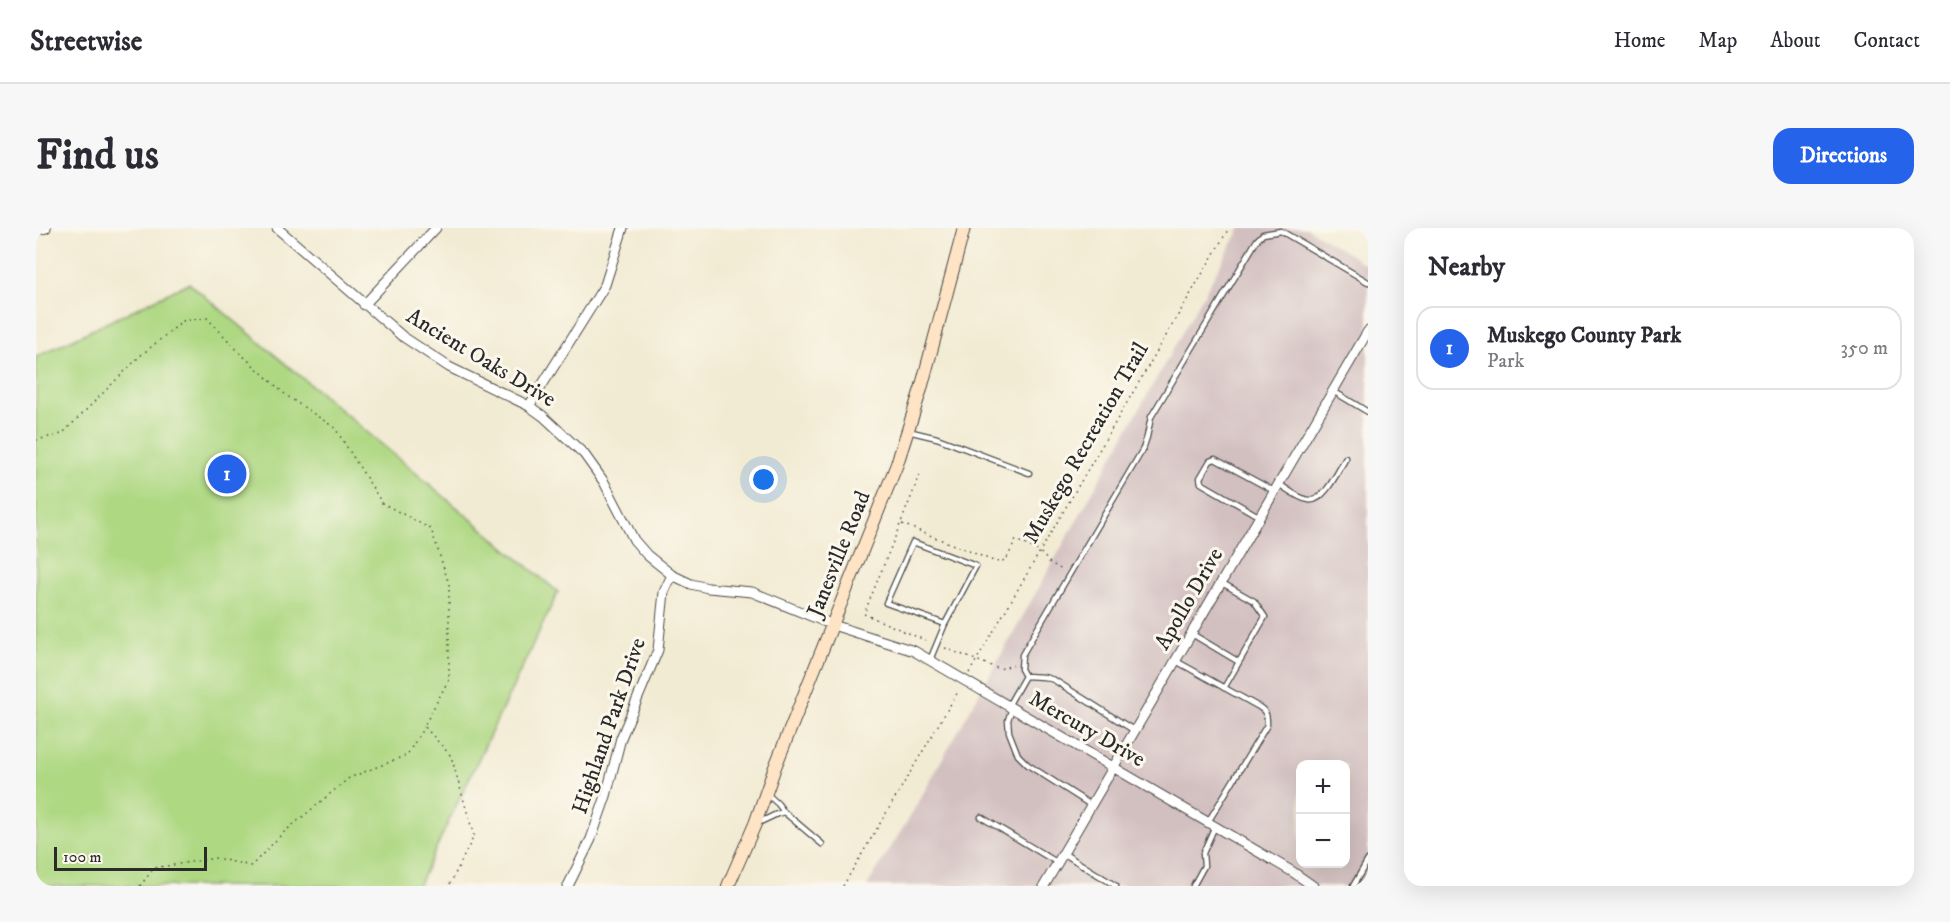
<!DOCTYPE html>
<meta charset="utf-8">
<style>
:root{--surface:#fff;--page:#f7f7f7;--text:#2b2b33;--muted:#7c7c81;--line:#e1e1e2;--accent:#2563eb}
body{margin:0;font-family:"IM FELL DW Pica",serif;background:var(--page);color:var(--text)}
.controls{position:absolute;right:18px;bottom:18px;display:grid;overflow:hidden;border-radius:12px;box-shadow:0 6px 24px #0002}
.controls button{width:54px;height:54px;display:grid;place-items:center;padding:0;border:0;border-bottom:2px solid var(--line);background:var(--surface);color:var(--text);font:30px sans-serif}
.scale{position:absolute;left:18px;bottom:15px;width:153px;box-sizing:border-box;padding-left:6px;border:3px solid #2b2b2b;border-top:0;font-size:16px;line-height:21px;white-space:nowrap;color:#2b2b2b;-webkit-text-stroke:4px #fbf7ec;paint-order:stroke}
.you{position:absolute;left:728px;top:252px;width:21px;height:21px;margin:-15px;border:4px solid #fff;border-radius:50%;background:#1a73e8;box-shadow:0 0 0 9px #1a73e833}
.badge{display:grid;place-items:center;width:39px;height:39px;border-radius:50%;background:var(--accent);color:#fff;font-size:20px;font-weight:700}
.pin{position:absolute;translate:-50% -50%;border:3px solid #fff;box-shadow:0 2px 6px #0006}
.list{margin:0;padding:0;list-style:none}
h2{display:flex;justify-content:space-between;align-items:center;height:78px;margin:0;padding:0 24px;font-size:26px}
h2 small{font-size:20px;font-weight:400;color:var(--muted)}
.list li{display:grid;grid-template-columns:39px 1fr auto;gap:18px;align-items:center;box-sizing:border-box;height:84px;margin:0 12px 12px;padding:0 12px;border:2px solid var(--line);border-radius:18px}
.list b{display:block;font-size:22px;white-space:nowrap}
.list p{margin:0;font-size:20px;white-space:nowrap;color:var(--muted)}
.list em{font-size:20px;font-style:normal;color:var(--muted)}
.map{position:relative;flex:none;width:1332px;height:658px;overflow:hidden;border-radius:18px}
header{display:flex;align-items:center;gap:36px;box-sizing:border-box;height:84px;padding:0 30px;background:var(--surface);border-bottom:2px solid var(--line)}
header strong{font-size:28px}
nav{display:flex;gap:33px;margin-inline-start:auto;font-size:21px}
.intro{display:flex;align-items:center;justify-content:space-between;box-sizing:border-box;height:144px;padding:0 36px}
h1{margin:0;font-size:42px}
.button{padding:15px 27px;border-radius:18px;background:var(--accent);color:#fff;font-size:21px;font-weight:700}
main{display:flex;gap:36px;padding:0 36px}
aside{flex:1;background:var(--surface);border-radius:18px;box-shadow:0 6px 24px #0002}
.map>svg:first-child{display:block}
</style>
<header>
<strong>Streetwise</strong>
<nav><a>Home</a><a>Map</a><a>About</a><a>Contact</a></nav>
</header>
<div class="intro"><h1>Find us</h1><a class="button">Directions</a></div>
<main>
<div class="map">
<svg width="1332" height="658" viewBox="0 0 1332 658">
<rect width="100%" height="100%" fill="#fbf7ec"/>
<filter id="ink" filterUnits="userSpaceOnUse"><feTurbulence type="fractalNoise" baseFrequency=".0167" numOctaves="2"/><feDisplacementMap in="SourceGraphic" scale="12" xChannelSelector="R" yChannelSelector="G"/><feConvolveMatrix kernelMatrix="1 2 1 2 8 2 1 2 1" color-interpolation-filters="sRGB"/></filter>
<filter id="wash" filterUnits="userSpaceOnUse"><feTurbulence type="fractalNoise" baseFrequency=".008" numOctaves="4" result="noise"/><feDisplacementMap in="SourceGraphic" scale="24" xChannelSelector="R" yChannelSelector="G"/><feGaussianBlur stdDeviation="1.35" result="paint"/><feColorMatrix in="noise" values="0 0 0 0 0 0 0 0 0 0 0 0 0 0 0 0 0 1.4 0 .05"/><feComposite in="paint" operator="in"/></filter>
<g filter="url(#wash)">
<rect width="100%" height="100%" fill="#f2ebd3"/>
<path fill="#d2bfc0" fill-rule="evenodd" d="M 1205,0 L 1271,0 L 1332,38 L 1332,658 L 831,658 L 875,587 ZM 1264,536 L 1310,536 L 1310,636 L 1264,636 Z"/>
<path fill="#afd883" stroke="#6d8257" stroke-width="1.5" d="M 153,55 L 522,364 L 382,658 L 0,658 L 0,129 Z"/>
</g>
<g filter="url(#ink)">
<g fill="none" stroke-linecap="round" stroke-linejoin="round">
<g stroke="#494844" stroke-width="7">
<path id="service" d="M 1297,163 L 1332,184
M 872,203 L 901,210 L 993,245
M 1243,256 C 1251,261 1263,271 1273,272 C 1288,275 1303,241 1310,230
M 1224,289 L 1165,255 L 1164,250 L 1174,233 L 1179,231 L 1238,263
M 1186,355 L 1218,373 L 1229,389 L 1188,460
M 1156,406 L 1203,434
M 894,432 L 909,396 L 940,338 L 877,314 L 850,375 L 909,396
M 1140,433 L 1223,479 C 1231,484 1231,488 1231,497 L 1172,594
M 989,448 L 1008,449 L 1018,452 L 1099,503
M 972,478 L 989,448 L 985,441 L 986,427 L 1107,221 L 1111,209 L 1115,189 L 1221,12 L 1227,6 L 1245,3 L 1332,54
M 976,480 L 972,492 L 973,504 L 982,527 L 992,537 L 1055,577
M 748,584 L 786,616
M 945,589 L 1022,635
M 722,595 L 741,586 L 748,584 L 742,576 L 731,566
M 1027,625 L 1080,658
M 1157,658 L 1168,638 L 1167,625 L 1179,598
M 1317,658 L 1332,632"/>
</g>
<g stroke="#494844" stroke-width="11">
<path id="minor" d="M 241,0 L 366,108 L 413,139 L 493,178 L 507,188 L 548,226 L 568,254 L 598,312 L 611,327 L 636,347 L 655,356 L 672,360 L 716,364 L 797,397 L 878,423 L 1257,644 L 1277,658
M 0,2 L 10,0
M 328,77 L 400,0
M 493,178 L 569,57 L 587,0
M 532,658 L 555,611 L 570,568 L 585,510 L 622,422 L 628,364 L 636,347
M 1008,658 L 1332,103"/>
</g>
<g stroke="#494844" stroke-width="14">
<path id="secondary" d="M 692,658 L 719,596 L 739,539 L 861,236 L 885,161 L 928,0"/>
</g>
<path stroke="#494844" stroke-width="1.5" stroke-dasharray="1.5 4.5" stroke-linecap="butt" d="M 0,212 L 26,206 L 104,128 L 147,93 L 171,90 L 205,126 L 251,168 L 299,200 L 346,275 L 395,301 L 413,356 L 413,451 L 388,498 L 415,528 L 438,608 L 413,658
M 884,247 L 828,386 L 893,414
M 866,296 L 960,334 L 970,332 L 980,312 L 1004,324 L 1014,335 L 1026,342
M 909,420 L 963,441 L 977,437
M 933,445 L 1193,0
M 104,658 L 118,640 L 180,630 L 215,638 L 246,606 L 313,550 L 371,527 L 388,499
M 807,658 L 923,462"/>
<use href="#service" stroke="#fff" stroke-width="4.5"/>
<use href="#minor" stroke="#fff" stroke-width="9"/>
<use href="#secondary" stroke="#fee4c5" stroke-width="12"/>
</g>
</g>
<g text-anchor="middle" dominant-baseline="central" stroke-width="6" stroke-linejoin="round" paint-order="stroke">
<g font-size="22" fill="#2b2b2b" stroke="#fbf7ec">
<text transform="translate(445 130) rotate(31)">Ancient Oaks Drive</text>
<text transform="translate(1050 215) rotate(-60)">Muskego Recreation Trail</text>
<text transform="translate(803 326) rotate(-68)">Janesville Road</text>
<text transform="translate(1153 371) rotate(-60)">Apollo Drive</text>
<text transform="translate(573 498) rotate(-71)">Highland Park Drive</text>
<text transform="translate(1051 501) rotate(30)">Mercury Drive</text>
</g>
</g>
</svg>
<div class="controls">
<button>+</button>
<button>−</button>
</div>
<div class="scale">100 m</div>
<div class="you"></div>
<div class="pin badge" style="left:191px;top:246px">1</div>
</div>
<aside>
<h2>Nearby<small></small></h2>
<ul class="list">
<li><span class="badge">1</span><div><b>Muskego County Park</b><p>Park</p></div><em>350 m</em></li>
</ul>
</aside>
</main>
